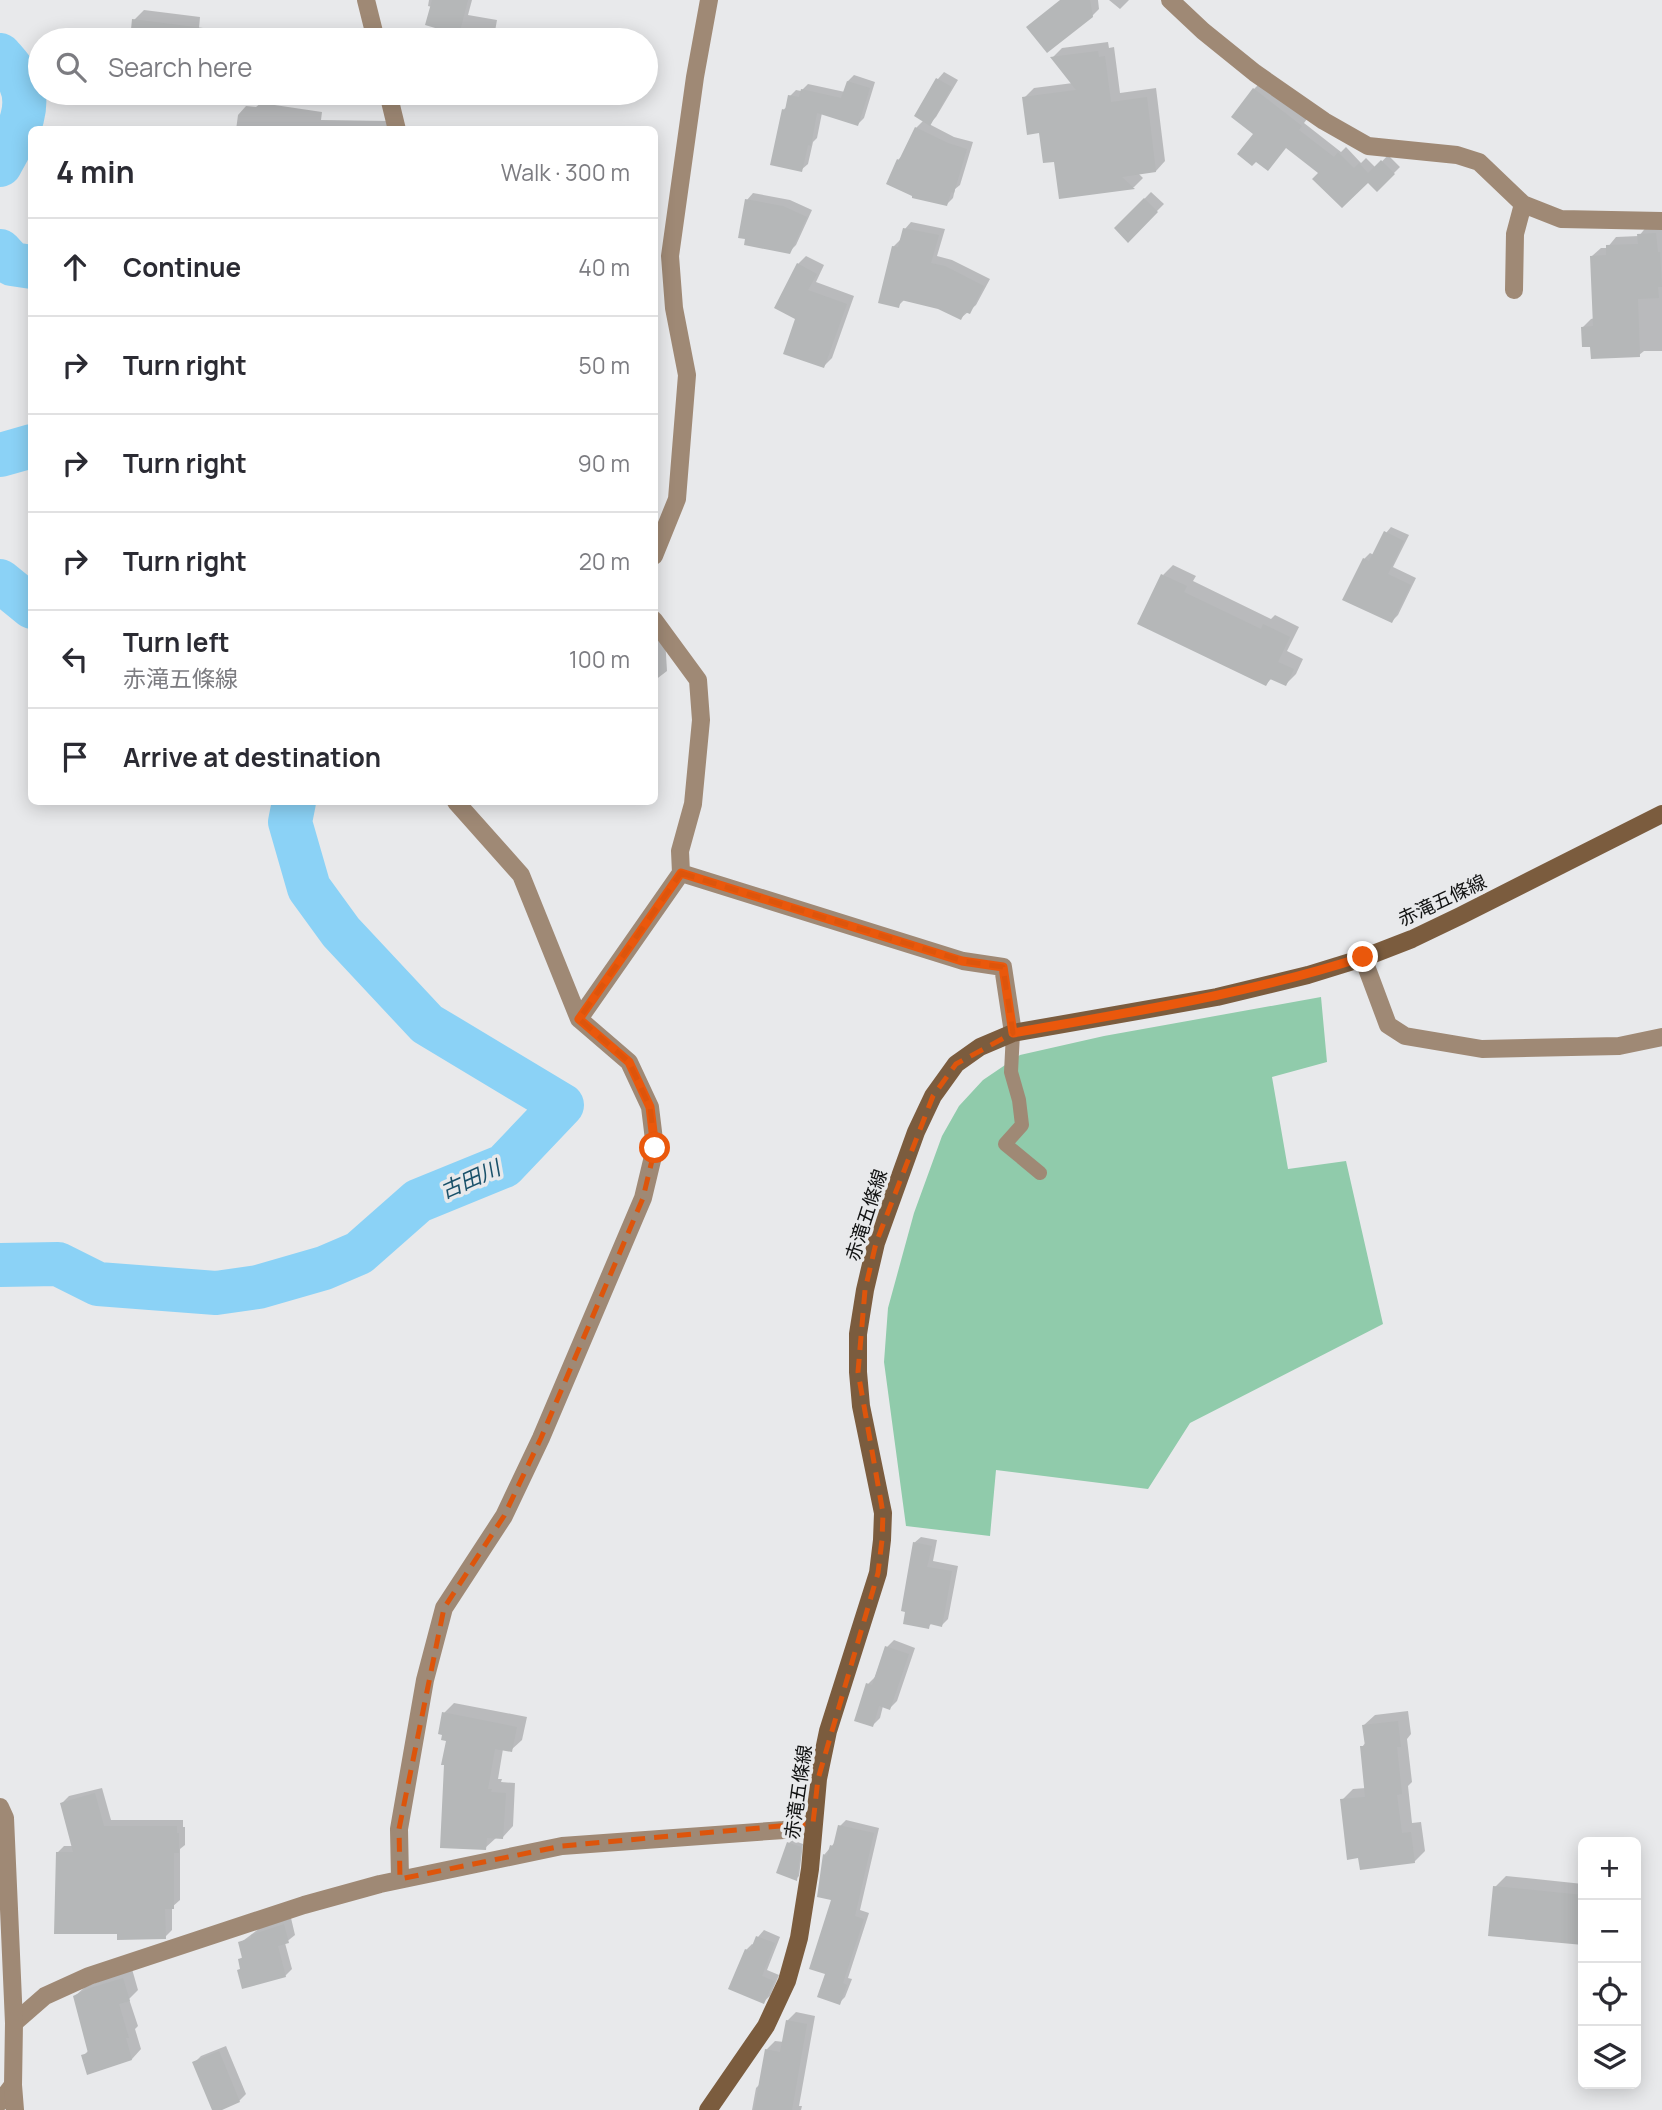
<!DOCTYPE html>
<meta charset="utf-8">
<style>
:root{--surface:#fff;--page:#f2f2f3;--text:#2b2b33;--muted:#7c7c81;--line:#e1e1e2}
body{margin:0;font-family:Manrope,"Noto Sans JP",sans-serif;background:var(--page);color:var(--text)}
.controls{position:absolute;right:21px;bottom:21px;display:grid;overflow:hidden;border-radius:10px;box-shadow:0 4px 18px #0003}
.controls button{width:63px;height:63px;display:grid;place-items:center;padding:0;border:0;border-bottom:2px solid var(--line);background:var(--surface);color:var(--text);font:35px sans-serif}
.stop{position:absolute;width:21px;height:21px;margin:-16px;border:5px solid #ea580c;border-radius:50%;background:#fff}
.stop.end{background:#ea580c;border-color:#fff;box-shadow:0 2px 7px #0008}
.list{margin:0;padding:0;list-style:none}
h2{display:flex;justify-content:space-between;align-items:center;height:91px;margin:0;padding:0 28px;font-size:30px}
h2 small{font-size:23px;font-weight:400;color:var(--muted)}
.list li{display:grid;grid-template-columns:46px 1fr auto;gap:21px;align-items:center;box-sizing:border-box;height:98px;padding:0 28px;border-top:2px solid var(--line)}
.list b{display:block;font-size:26px;white-space:nowrap}
.list p{margin:0;font-size:23px;white-space:nowrap;color:var(--muted)}
.list em{font-size:23px;font-style:normal;color:var(--muted)}
.icon{flex:none;width:38px;height:38px;fill:none;stroke:currentColor;stroke-width:2;stroke-linecap:round;stroke-linejoin:round}
.map{position:relative;flex:none;width:1662px;height:2110px;overflow:hidden}
.search{position:absolute;background:var(--surface);box-shadow:0 4px 18px #0003;left:28px;top:28px;width:630px;height:77px;display:flex;align-items:center;gap:18px;box-sizing:border-box;padding:0 24px;border-radius:38px;color:var(--muted);font-size:26px}
.panel{position:absolute;background:var(--surface);box-shadow:0 4px 18px #0003;left:28px;top:126px;width:630px;height:679px;border-radius:10px}
.map>svg:first-child{display:block}
</style>
<div class="map">
<svg width="1662" height="2110" viewBox="0 0 1662 2110">
<rect width="100%" height="100%" fill="#e8e9eb"/>
<path fill="#90cbab" d="M 1321,997 L 1327,1062 L 1272,1077 L 1288,1169 L 1346,1161 L 1383,1324 L 1190,1423 L 1148,1489 L 996,1470 L 990,1536 L 906,1526 L 884,1362 L 888,1308 L 914,1213 L 942,1136 L 959,1106 L 983,1080 L 1020,1055 L 1104,1036 Z"/>
<path fill="#0003" d="M 429,0 L 472,0 L 468,15 L 497,20 L 494,37 L 491,40 L 439,40 L 442,29 L 432,7 L 428,6 Z
M 1061,0 L 1098,0 L 1099,9 L 1092,16 Z
M 1109,0 L 1129,0 L 1120,9 Z
M 144,10 L 200,17 L 198,40 L 132,40 L 134,20 Z
M 1108,42 L 1109,48 L 1114,47 L 1120,93 L 1156,88 L 1165,161 L 1156,171 L 1138,173 L 1143,178 L 1134,187 L 1060,197 L 1055,160 L 1024,98 L 1034,88 L 1073,83 L 1053,57 L 1062,48 Z
M 944,72 L 958,80 L 936,117 L 929,124 L 954,137 L 973,142 L 960,185 L 955,189 L 953,198 L 947,204 L 898,160 L 905,153 L 916,128 L 924,120 L 916,116 L 938,79 Z
M 854,75 L 875,82 L 864,118 L 858,124 L 822,113 L 817,138 L 813,142 L 808,164 L 801,170 L 783,110 L 788,106 L 790,96 L 796,90 L 801,91 L 808,84 L 845,92 L 848,81 Z
M 1260,83 L 1307,119 L 1304,123 L 1341,152 L 1346,147 L 1361,163 L 1366,158 L 1376,168 L 1388,155 L 1400,167 L 1377,190 L 1368,180 L 1321,172 L 1287,146 L 1255,133 L 1254,89 Z
M 123,93 L 172,93 L 165,100 L 122,96 Z
M 432,93 L 473,93 L 466,101 Z
M 261,103 L 322,112 L 321,120 L 389,121 L 389,130 L 236,130 L 238,115 L 246,106 L 256,107 Z
M 1151,192 L 1164,204 L 1128,240 L 1116,228 Z
M 753,193 L 790,200 L 812,210 L 796,245 L 789,252 L 747,200 Z
M 911,222 L 945,229 L 937,256 L 952,260 L 990,279 L 976,305 L 961,318 L 939,307 L 905,299 L 898,306 L 893,247 L 900,240 L 905,229 Z
M 1662,225 L 1662,351 L 1644,351 L 1639,355 L 1592,345 L 1583,327 L 1591,319 L 1595,318 L 1592,256 L 1601,248 L 1607,248 L 1616,237 L 1639,236 L 1647,226 Z
M 806,256 L 824,265 L 816,282 L 854,296 L 832,358 L 824,366 L 798,318 L 798,264 Z
M 1391,527 L 1409,535 L 1393,567 L 1416,578 L 1398,615 L 1392,621 L 1364,559 L 1370,553 L 1374,555 L 1386,533 Z
M 1173,565 L 1196,576 L 1193,581 L 1271,619 L 1275,615 L 1299,627 L 1287,651 L 1303,659 L 1296,674 L 1286,684 L 1272,678 L 1266,684 L 1163,575 Z
M 665,638 L 667,671 L 654,681 L 654,639 Z
M 921,1537 L 937,1540 L 933,1561 L 958,1566 L 948,1619 L 942,1625 L 932,1623 L 928,1627 L 914,1543 Z
M 894,1640 L 915,1648 L 897,1701 L 890,1708 L 883,1706 L 880,1718 L 873,1725 L 868,1684 L 875,1677 L 887,1647 Z
M 454,1703 L 527,1717 L 522,1740 L 511,1750 L 503,1749 L 498,1779 L 502,1779 L 501,1782 L 515,1783 L 513,1826 L 503,1837 L 496,1838 L 485,1848 L 448,1740 L 444,1713 Z
M 1408,1711 L 1411,1734 L 1407,1739 L 1412,1782 L 1408,1786 L 1412,1823 L 1421,1822 L 1425,1851 L 1414,1862 L 1342,1800 L 1353,1789 L 1366,1788 L 1362,1747 L 1366,1742 L 1364,1725 L 1375,1715 Z
M 102,1788 L 111,1820 L 183,1820 L 183,1827 L 185,1827 L 185,1845 L 180,1849 L 180,1900 L 172,1907 L 172,1930 L 165,1937 L 119,1932 L 57,1853 L 64,1846 L 74,1846 L 62,1803 L 69,1796 Z
M 846,1820 L 879,1828 L 860,1910 L 869,1913 L 848,1978 L 852,1979 L 845,1997 L 839,2003 L 828,1973 L 833,1898 L 824,1855 L 836,1841 L 840,1826 Z
M 792,1840 L 803,1844 L 799,1876 L 796,1879 L 789,1843 Z
M 1506,1876 L 1583,1884 L 1583,1943 L 1490,1934 L 1495,1887 Z
M 1636,1889 L 1639,1889 L 1636,1928 Z
M 291,1918 L 295,1935 L 285,1943 L 292,1969 L 285,1976 L 242,1968 L 240,1959 L 244,1956 L 240,1943 L 260,1928 Z
M 764,1930 L 780,1937 L 767,1970 L 779,1975 L 770,1996 L 763,2002 L 746,1950 L 752,1944 L 754,1945 L 758,1937 Z
M 132,1969 L 138,1990 L 129,1999 L 138,2026 L 135,2029 L 141,2049 L 132,2059 L 83,2056 L 89,2050 L 75,1996 L 85,1987 Z
M 796,2012 L 815,2016 L 799,2106 L 802,2106 L 801,2110 L 752,2110 L 756,2088 L 760,2084 L 766,2050 L 775,2041 L 784,2042 L 787,2021 Z
M 226,2046 L 246,2094 L 239,2101 L 214,2110 L 194,2063 L 201,2056 Z"/>
<g fill="none" stroke-linecap="round" stroke-linejoin="round">
<path stroke="#8bd2f6" stroke-width="44" d="M 0,55 C 6,62 13,69 17,77 C 36,106 14,139 0,165
M 0,251 L 12,264 L 32,267
M 0,455 L 32,446
M 0,581 L 32,607
M 0,1265 L 58,1264 L 98,1284 L 216,1293 L 258,1287 L 324,1268 L 359,1253 L 418,1201 L 504,1166 L 562,1105 L 427,1024 L 341,932 L 309,888 L 290,822 L 294,802"/>
</g>
<path fill="#b5b7b8" d="M 432,0 L 468,0 L 459,35 L 425,25 Z
M 1060,0 L 1090,0 L 1093,17 L 1047,53 L 1026,27 Z
M 132,19 L 203,28 L 202,40 L 130,40 Z
M 1098,51 L 1099,57 L 1105,56 L 1111,102 L 1147,97 L 1156,172 L 1122,177 L 1135,189 L 1059,199 L 1054,162 L 1043,163 L 1039,133 L 1027,135 L 1022,97 L 1076,90 L 1050,57 Z
M 936,78 L 952,87 L 930,126 L 914,116 Z
M 847,81 L 870,88 L 858,126 L 817,113 L 811,146 L 808,145 L 802,172 L 770,165 L 782,109 L 785,110 L 788,95 L 799,97 L 801,89 L 841,98 Z
M 1253,88 L 1302,126 L 1299,130 L 1334,157 L 1338,152 L 1354,168 L 1359,163 L 1368,173 L 1381,160 L 1395,174 L 1377,192 L 1368,183 L 1342,208 L 1312,179 L 1318,173 L 1286,148 L 1268,171 L 1256,162 L 1252,166 L 1237,154 L 1253,134 L 1231,117 Z
M 915,127 L 948,143 L 967,149 L 954,193 L 951,192 L 947,206 L 912,198 L 912,196 L 886,184 L 897,159 L 899,160 Z
M 1144,198 L 1158,212 L 1128,243 L 1114,228 Z
M 745,199 L 783,206 L 807,217 L 790,254 L 744,245 L 745,239 L 738,238 Z
M 903,228 L 939,235 L 931,263 L 945,266 L 984,286 L 970,314 L 965,312 L 961,320 L 938,309 L 901,300 L 899,308 L 878,303 L 892,246 L 898,247 Z
M 1656,233 L 1658,252 L 1660,252 L 1662,287 L 1658,287 L 1659,298 L 1638,299 L 1640,357 L 1591,359 L 1590,347 L 1582,347 L 1581,327 L 1593,326 L 1590,256 L 1606,255 L 1606,245 L 1638,244 L 1637,234 Z
M 797,263 L 817,274 L 808,290 L 847,304 L 824,368 L 783,354 L 795,319 L 774,308 Z
M 1384,531 L 1404,541 L 1388,574 L 1411,585 L 1392,623 L 1342,600 L 1363,558 L 1369,561 Z
M 1161,574 L 1187,586 L 1184,592 L 1261,629 L 1263,624 L 1290,637 L 1278,662 L 1294,669 L 1286,686 L 1270,679 L 1266,686 L 1137,624 Z
M 913,1542 L 932,1546 L 927,1567 L 952,1571 L 942,1627 L 930,1624 L 929,1629 L 903,1624 L 905,1612 L 901,1611 Z
M 885,1646 L 909,1654 L 890,1710 L 879,1706 L 873,1727 L 854,1721 L 866,1683 L 872,1685 Z
M 442,1712 L 517,1727 L 512,1752 L 495,1749 L 488,1789 L 492,1789 L 491,1792 L 506,1793 L 503,1839 L 487,1838 L 486,1850 L 440,1848 L 444,1765 L 441,1765 L 446,1741 L 441,1740 L 442,1735 L 438,1734 Z
M 1398,1721 L 1401,1747 L 1397,1747 L 1402,1794 L 1397,1795 L 1402,1833 L 1411,1832 L 1415,1863 L 1360,1870 L 1358,1858 L 1347,1860 L 1340,1799 L 1365,1797 L 1360,1746 L 1365,1746 L 1362,1725 Z
M 95,1793 L 104,1826 L 177,1826 L 177,1833 L 179,1833 L 179,1853 L 174,1853 L 174,1909 L 165,1909 L 166,1939 L 117,1940 L 117,1934 L 54,1934 L 56,1852 L 73,1852 L 60,1803 Z
M 838,1825 L 874,1833 L 855,1916 L 864,1919 L 843,1983 L 847,1985 L 840,2005 L 817,1997 L 825,1974 L 809,1969 L 831,1900 L 817,1897 L 823,1854 L 827,1856 L 830,1845 L 833,1846 Z
M 787,1842 L 801,1847 L 797,1881 L 776,1873 Z
M 1493,1886 L 1583,1895 L 1583,1945 L 1488,1936 Z
M 284,1924 L 289,1943 L 278,1946 L 286,1977 L 242,1989 L 237,1970 L 240,1969 L 238,1959 L 242,1958 L 238,1942 L 251,1938 L 251,1935 Z
M 756,1936 L 775,1943 L 762,1976 L 774,1981 L 764,2004 L 728,1989 L 745,1949 L 750,1951 Z
M 123,1978 L 130,2001 L 119,2004 L 129,2038 L 126,2038 L 132,2060 L 87,2075 L 81,2055 L 88,2053 L 73,1996 L 90,1988 Z
M 786,2020 L 807,2024 L 792,2110 L 754,2110 L 765,2049 L 780,2052 Z
M 219,2051 L 240,2102 L 222,2110 L 212,2110 L 192,2062 Z"/>
<g fill="none" stroke-linecap="round" stroke-linejoin="round">
<path stroke="#9f8975" stroke-width="14" d="M 1013,1033 L 1011,1072 L 1019,1100 L 1022,1125 L 1005,1144 L 1040,1173"/>
<path stroke="#9f8975" stroke-width="18" d="M 366,0 L 376,40
M 1170,0 L 1203,31 L 1255,73 L 1324,121 L 1368,146 L 1457,155 L 1479,162 L 1523,204 L 1561,219 L 1662,221
M 388,93 L 397,130
M 1514,290 L 1515,234 L 1523,204
M 654,556 L 677,499 L 687,375 L 674,308 L 670,256 L 695,77 L 709,0
M 681,873 L 963,961 L 1003,967 L 1013,1033
M 1363,958 L 1388,1025 L 1405,1036 L 1482,1049 L 1619,1046 L 1662,1037
M 579,1019 L 681,873 L 680,851 L 693,804 L 701,720 L 698,680 L 654,620
M 400,1879 L 399,1829 L 425,1680 L 444,1608 L 504,1516 L 541,1438 L 643,1198 L 655,1148 L 650,1107 L 629,1062 L 579,1019 L 521,875 L 456,802
M 14,2023 L 45,1996 L 89,1976 L 304,1905 L 380,1884 L 562,1846 L 784,1830 L 813,1823
M 0,2102 L 13,2085"/>
<path stroke="#9f8975" stroke-width="18" d="M 0,1807 L 5,1818 L 14,2023 L 13,2085 L 15,2110"/>
<path stroke="#7b5c3e" stroke-width="18" d="M 708,2110 L 766,2026 L 787,1981 L 799,1938 L 810,1869 L 818,1779 L 828,1731 L 878,1573 L 882,1540 L 883,1513 L 861,1406 L 858,1372 L 858,1334 L 865,1290 L 876,1243 L 916,1132 L 933,1096 L 956,1064 L 980,1047 L 1013,1033 L 1217,997 L 1308,975 L 1363,958 L 1412,939 L 1460,916 L 1662,814"/>
</g>
<g fill="none" stroke-linecap="round" stroke-linejoin="round">
<path stroke="#ea580c" stroke-width="9" d="M 655,1148 L 650,1107 L 629,1062 L 579,1019 L 681,873 L 962,961 L 1003,967 L 1013,1033 C 1131,1012 1249,994 1363,957"/>
</g>
<path fill="none" stroke="#dd550c" stroke-width="5" stroke-dasharray="14 9" stroke-linejoin="round" d="M 681,873 L 963,961 L 1003,967 L 1013,1033 L 956,1064 L 933,1096 L 876,1243 L 865,1290 L 858,1372 L 883,1513 L 882,1540 L 878,1573 L 818,1779 L 813,1823 L 562,1846 L 400,1879 L 399,1829 L 444,1608 L 504,1516 L 541,1438 L 643,1198 L 655,1148 L 650,1107 L 629,1062 L 579,1019 Z"/>
<g text-anchor="middle" dominant-baseline="central" stroke-width="7" stroke-linejoin="round" paint-order="stroke">
<g font-size="19" fill="#111212" stroke="#e8e9eb">
<text transform="translate(1442 900) rotate(-25)">赤滝五條線</text>
<text transform="translate(866 1215) rotate(-72)">赤滝五條線</text>
<text transform="translate(798 1792) rotate(-82)">赤滝五條線</text>
</g>
<g font-size="21" font-style="italic" fill="#1a516a" stroke="#e8e9eb">
<text transform="translate(470 1179) rotate(-24)">古田川</text>
</g>
</g>
</svg>
<div class="controls">
<button>+</button>
<button>−</button>
<button><svg class="icon" aria-label="locate" viewBox="0 0 24 24"><circle cx="12" cy="12" r="6"/><path d="M12 2v4M12 18v4M2 12h4M18 12h4"/></svg></button>
<button><svg class="icon" aria-label="layers" viewBox="0 0 24 24"><path d="M12 4l9 5-9 5-9-5zM3 14l9 5 9-5"/></svg></button>
</div>
<div class="stop" style="left:655px;top:1148px"></div>
<div class="stop end" style="left:1363px;top:957px"></div>
<div class="search"><svg class="icon" aria-label="search" viewBox="0 0 24 24"><circle cx="10" cy="10" r="6"/><path d="M15 15l6 6"/></svg>Search here</div>
<section class="panel">
<h2>4 min<small>Walk · 300 m</small></h2>
<ul class="list">
<li><svg class="icon" aria-label="ahead" viewBox="0 0 24 24"><path d="M12 20V5M6 11l6-6 6 6"/></svg><div><b>Continue</b></div><em>40 m</em></li>
<li><svg class="icon" aria-label="right" viewBox="0 0 24 24"><path d="M7 20v-9h11M14 6l5 5-5 5"/></svg><div><b>Turn right</b></div><em>50 m</em></li>
<li><svg class="icon" aria-label="right" viewBox="0 0 24 24"><path d="M7 20v-9h11M14 6l5 5-5 5"/></svg><div><b>Turn right</b></div><em>90 m</em></li>
<li><svg class="icon" aria-label="right" viewBox="0 0 24 24"><path d="M7 20v-9h11M14 6l5 5-5 5"/></svg><div><b>Turn right</b></div><em>20 m</em></li>
<li><svg class="icon" aria-label="left" viewBox="0 0 24 24"><path d="M17 20v-9H6M10 6l-5 5 5 5"/></svg><div><b>Turn left</b><p>赤滝五條線</p></div><em>100 m</em></li>
<li><svg class="icon" aria-label="arrive" viewBox="0 0 24 24"><path d="M6 21V4h12l-3 4 3 4H6"/></svg><div><b>Arrive at destination</b></div></li>
</ul>
</section>
</div>
